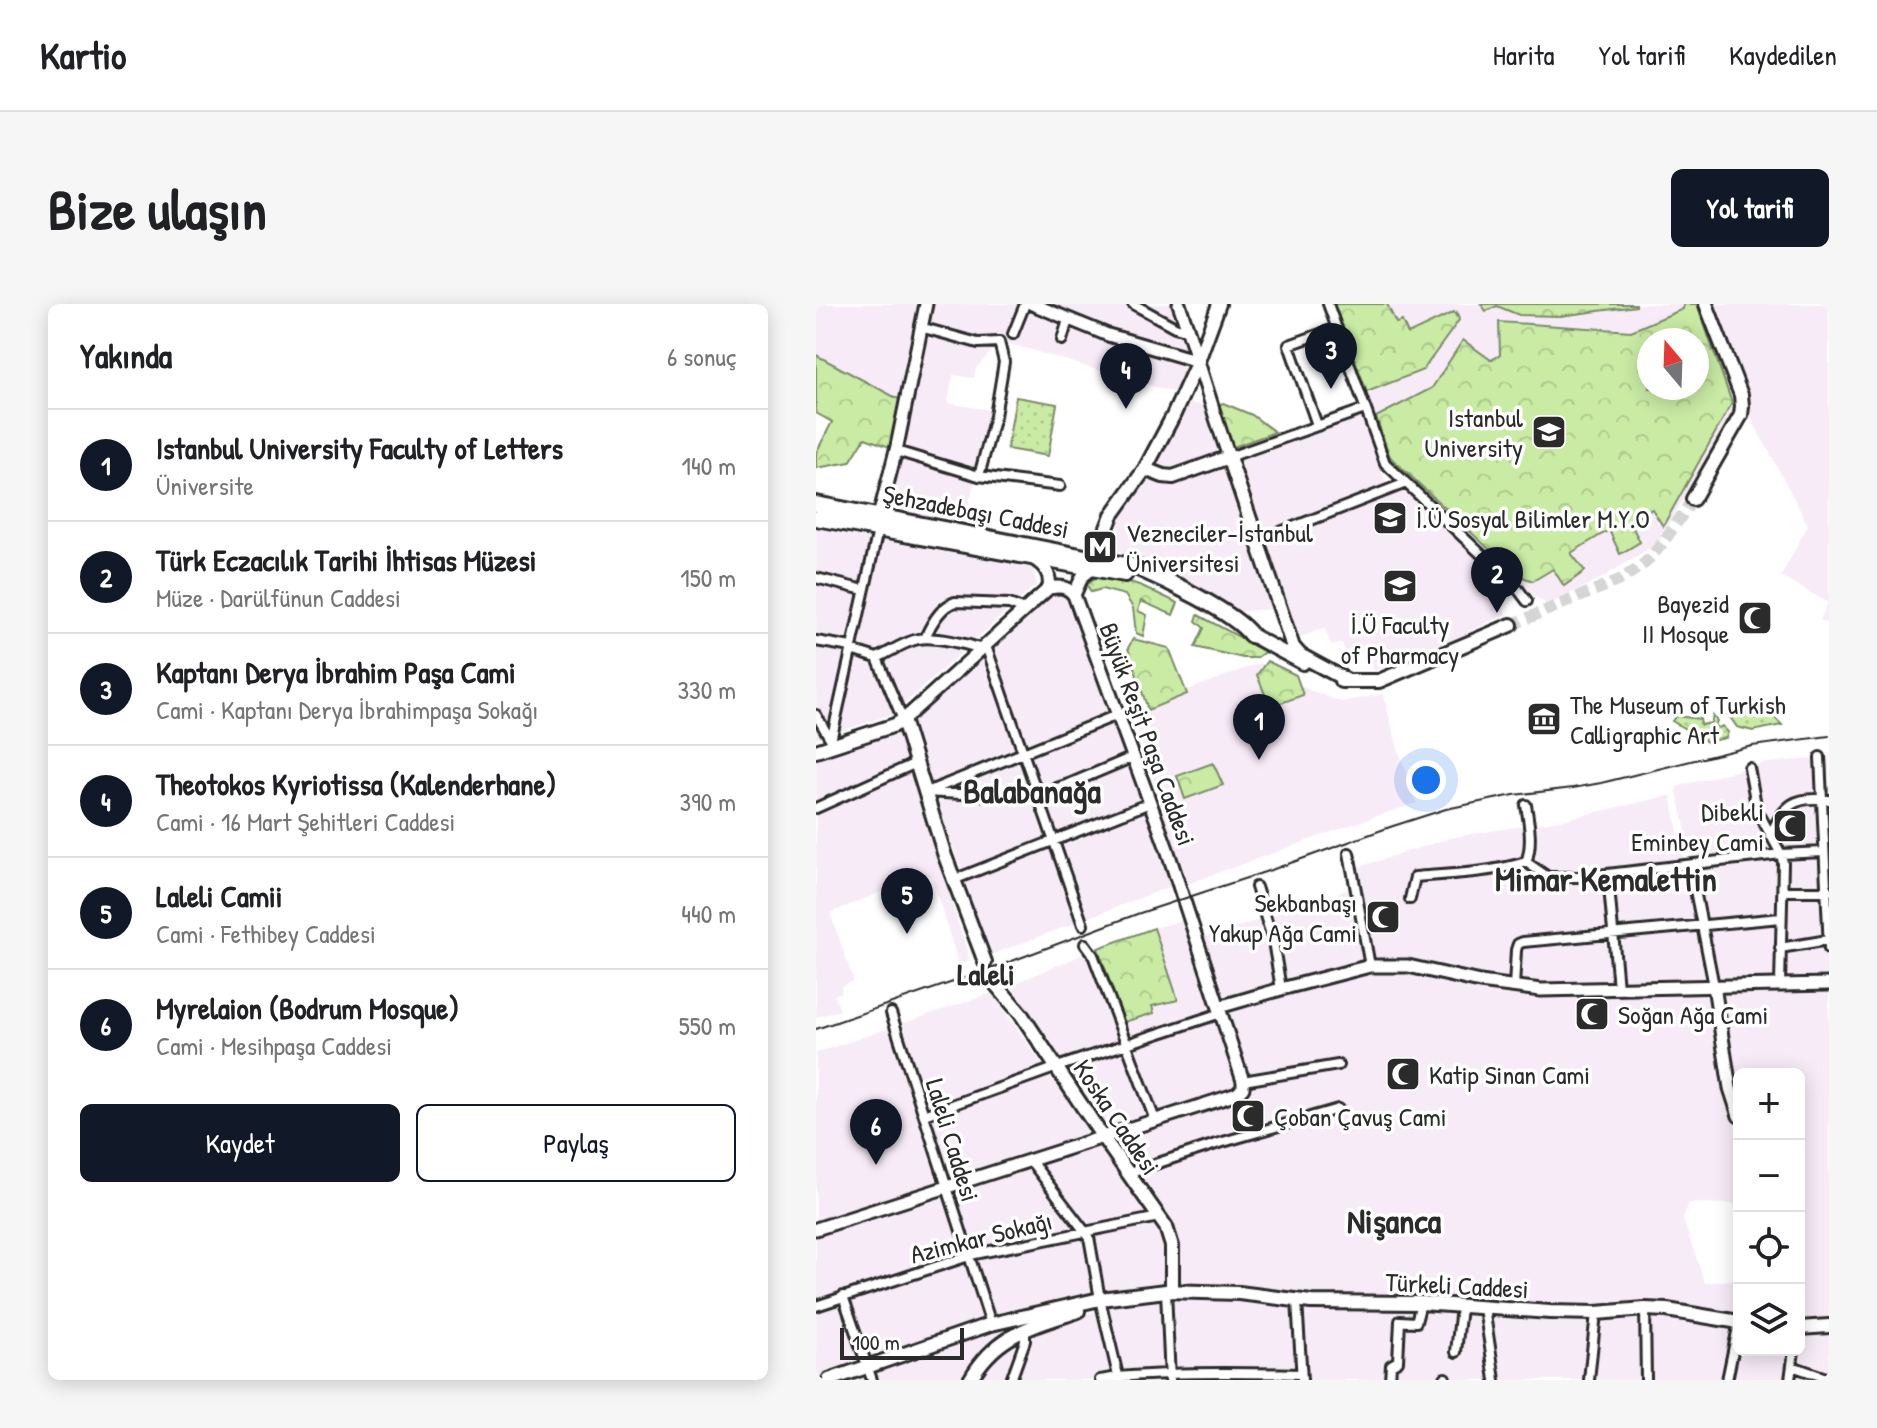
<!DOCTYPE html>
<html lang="tr">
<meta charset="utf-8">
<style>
:root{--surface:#fff;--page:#f6f6f6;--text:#202124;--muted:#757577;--line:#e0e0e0;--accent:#111827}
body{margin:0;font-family:"Patrick Hand",sans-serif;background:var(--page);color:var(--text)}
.controls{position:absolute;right:24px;bottom:24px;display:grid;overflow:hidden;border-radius:12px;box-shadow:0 4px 20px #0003}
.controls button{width:72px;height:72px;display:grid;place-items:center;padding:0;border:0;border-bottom:2px solid var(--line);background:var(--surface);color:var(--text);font:40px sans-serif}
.compass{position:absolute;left:821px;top:24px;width:72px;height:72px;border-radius:50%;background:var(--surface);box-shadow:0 4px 20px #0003;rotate:341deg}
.scale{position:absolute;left:24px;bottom:20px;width:124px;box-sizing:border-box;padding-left:8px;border:4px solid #2b2b2b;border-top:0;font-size:22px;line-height:28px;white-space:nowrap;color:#2b2b2b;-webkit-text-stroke:6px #fff;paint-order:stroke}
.you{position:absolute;left:610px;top:476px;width:28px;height:28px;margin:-20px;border:6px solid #fff;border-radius:50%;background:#1a73e8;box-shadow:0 0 0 12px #1a73e833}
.badge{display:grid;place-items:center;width:52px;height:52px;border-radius:50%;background:var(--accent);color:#fff;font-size:26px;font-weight:700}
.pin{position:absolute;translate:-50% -66px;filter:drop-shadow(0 2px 4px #0008)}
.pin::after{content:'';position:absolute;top:42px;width:28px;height:24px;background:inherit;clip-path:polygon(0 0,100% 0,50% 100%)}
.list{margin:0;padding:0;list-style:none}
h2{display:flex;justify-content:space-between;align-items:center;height:104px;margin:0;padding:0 32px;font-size:34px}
h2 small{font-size:26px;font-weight:400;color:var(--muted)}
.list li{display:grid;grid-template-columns:52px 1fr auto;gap:24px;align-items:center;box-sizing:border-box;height:112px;padding:0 32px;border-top:2px solid var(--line)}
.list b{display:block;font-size:30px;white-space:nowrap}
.list p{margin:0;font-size:26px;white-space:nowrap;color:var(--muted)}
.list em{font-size:26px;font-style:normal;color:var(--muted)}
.actions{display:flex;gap:16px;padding:24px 32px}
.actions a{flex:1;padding:18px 0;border:2px solid var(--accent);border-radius:12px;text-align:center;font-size:28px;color:var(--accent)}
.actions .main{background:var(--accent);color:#fff}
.icon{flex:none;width:44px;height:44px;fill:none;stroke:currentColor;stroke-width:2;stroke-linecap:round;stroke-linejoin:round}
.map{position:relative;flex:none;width:1013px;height:1076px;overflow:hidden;border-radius:12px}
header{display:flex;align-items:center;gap:48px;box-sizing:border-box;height:112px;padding:0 40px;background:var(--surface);border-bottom:2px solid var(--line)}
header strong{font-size:38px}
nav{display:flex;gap:44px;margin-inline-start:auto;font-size:28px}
.intro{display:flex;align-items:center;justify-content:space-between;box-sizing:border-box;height:192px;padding:0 48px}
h1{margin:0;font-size:56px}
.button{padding:20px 36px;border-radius:12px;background:var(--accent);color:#fff;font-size:28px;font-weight:700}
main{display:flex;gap:48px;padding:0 48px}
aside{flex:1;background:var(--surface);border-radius:12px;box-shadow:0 4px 20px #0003}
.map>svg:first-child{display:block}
</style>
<header>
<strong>Kartio</strong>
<nav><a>Harita</a><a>Yol tarifi</a><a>Kaydedilen</a></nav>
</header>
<div class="intro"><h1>Bize ulaşın</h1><a class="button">Yol tarifi</a></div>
<main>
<aside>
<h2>Yakında<small>6 sonuç</small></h2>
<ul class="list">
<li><span class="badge">1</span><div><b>Istanbul University Faculty of Letters</b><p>Üniversite</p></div><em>140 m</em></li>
<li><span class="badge">2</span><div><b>Türk Eczacılık Tarihi İhtisas Müzesi</b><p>Müze · Darülfünun Caddesi</p></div><em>150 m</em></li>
<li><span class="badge">3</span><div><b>Kaptanı Derya İbrahim Paşa Cami</b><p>Cami · Kaptanı Derya İbrahimpaşa Sokağı</p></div><em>330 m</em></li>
<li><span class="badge">4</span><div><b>Theotokos Kyriotissa (Kalenderhane)</b><p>Cami · 16 Mart Şehitleri Caddesi</p></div><em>390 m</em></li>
<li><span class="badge">5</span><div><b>Laleli Camii</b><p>Cami · Fethibey Caddesi</p></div><em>440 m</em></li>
<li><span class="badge">6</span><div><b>Myrelaion (Bodrum Mosque)</b><p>Cami · Mesihpaşa Caddesi</p></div><em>550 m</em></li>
</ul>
<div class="actions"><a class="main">Kaydet</a><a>Paylaş</a></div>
</aside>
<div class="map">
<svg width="1013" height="1076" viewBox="0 0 1013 1076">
<defs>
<pattern id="grass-dots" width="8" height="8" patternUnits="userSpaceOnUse" patternTransform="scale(2)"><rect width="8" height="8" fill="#c9eba4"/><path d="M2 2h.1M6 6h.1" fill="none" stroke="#adca8d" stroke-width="1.8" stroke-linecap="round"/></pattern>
<pattern id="forest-crowns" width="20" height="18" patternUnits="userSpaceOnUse" patternTransform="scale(2)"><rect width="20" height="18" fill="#c9eba4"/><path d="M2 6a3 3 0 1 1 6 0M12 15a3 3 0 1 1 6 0" fill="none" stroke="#adca8d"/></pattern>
</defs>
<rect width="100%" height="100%" fill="#fff"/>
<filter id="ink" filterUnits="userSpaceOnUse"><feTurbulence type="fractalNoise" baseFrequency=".0125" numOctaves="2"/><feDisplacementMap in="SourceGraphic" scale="16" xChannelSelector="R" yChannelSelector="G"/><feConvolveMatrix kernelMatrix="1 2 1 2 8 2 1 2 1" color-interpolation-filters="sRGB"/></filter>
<g filter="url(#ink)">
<path fill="#f7ebf8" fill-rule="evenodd" d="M 0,0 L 106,0 L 88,98 L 0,51 Z
M 114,0 L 208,0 L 376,59 L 362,90 L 185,37 L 160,64 L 158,74 L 137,71 L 132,99 L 179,107 L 146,223 L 72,205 Z
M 228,0 L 361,0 L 376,50 L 289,27 Z
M 516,0 L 881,0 L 921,102 L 842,239 L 786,274 L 732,301 L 719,293 L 571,154 ZM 833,36 L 881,36 L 881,84 L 833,84 Z
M 895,0 L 1013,0 L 1013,320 L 1004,316 L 1012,299 L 965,272 L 992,221 L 933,110 L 927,86 Z
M 366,98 L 393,102 L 408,149 L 357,169 L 335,162 Z
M 547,110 L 571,182 L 443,230 L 417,156 Z
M 410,157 L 460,305 L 415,308 L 343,267 L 302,247 L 303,218 L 311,199 L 333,173 Z
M 587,184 L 662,253 L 690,310 L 605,351 L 600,345 L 574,348 L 577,360 L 558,367 L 548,347 L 531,353 L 526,339 L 516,342 L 508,324 L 478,336 L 446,238 L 472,230 Z
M 0,225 L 217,264 L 221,280 L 77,410 L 0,435 Z
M 248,290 L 358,581 L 175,651 L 94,420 L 236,291 Z
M 444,359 L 491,385 L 525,398 L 567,390 L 583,448 L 601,499 L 549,516 L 371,580 L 315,407 Z
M 81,424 L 154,657 L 143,661 L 115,571 L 87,579 L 14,609 L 38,677 L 25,682 L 26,688 L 18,691 L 24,706 L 0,713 L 0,450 Z
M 1013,453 L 1013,672 L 904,676 L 860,483 L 949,459 Z
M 855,491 L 892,676 L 726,683 L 592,657 L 408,698 L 385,634 L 460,611 L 459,605 L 532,586 L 533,566 L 638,533 L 751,515 Z
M 369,615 L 423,784 L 292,825 L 195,681 L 282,644 L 307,717 L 338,708 L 336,702 L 362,695 L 338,624 Z
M 582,665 L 727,689 L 895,686 L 908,781 L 923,834 L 923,900 L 873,899 L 867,915 L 889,979 L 923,975 L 921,1014 L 510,993 L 364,984 L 361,942 L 352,912 L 302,833 L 434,791 L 412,707 L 550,669 Z
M 1013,683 L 1013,1018 L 983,1020 L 983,770 L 923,770 L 923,802 L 915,780 L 904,685 Z
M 176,689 L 275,830 L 0,917 L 0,749 Z
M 283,840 L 351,932 L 352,984 L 271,994 L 181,1011 L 0,1073 L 0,929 Z
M 319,994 L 382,994 L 483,1002 L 852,1010 L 923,1020 L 923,1046 L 983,1046 L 983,1027 L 1013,1026 L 1013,1076 L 25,1076 L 183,1021 L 191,1036 Z"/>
<path fill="url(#grass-dots)" stroke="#7a8b68" stroke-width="2" d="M 200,93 L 241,100 L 232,152 L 191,145 Z
M 926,408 L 958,413 L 966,421 L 937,427 L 921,423 L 912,410 Z
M 860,412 L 884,415 L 885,421 L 895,419 L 897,412 L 901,417 L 899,421 L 903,424 L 906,422 L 912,428 L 910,434 L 891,438 L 856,417 Z"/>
<path fill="url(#forest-crowns)" stroke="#7a8b68" stroke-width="2" fill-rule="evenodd" d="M 518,0 L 571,0 L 580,19 L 586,17 L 592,30 L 638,8 L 640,12 L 641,9 L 643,16 L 607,66 L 551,88 Z
M 665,0 L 820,0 L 820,2 L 744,12 L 703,11 L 681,2 L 670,7 Z
M 868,0 L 881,0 L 916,99 L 847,222 L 836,205 L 814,218 L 824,238 L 804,250 L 793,226 L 755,249 L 769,267 L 748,282 L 737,265 L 717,277 L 701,271 L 574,153 L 560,113 L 616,84 L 647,36 L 675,56 L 684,51 L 683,18 L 815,27 L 867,5 ZM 833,36 L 881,36 L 881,84 L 833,84 Z
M 0,51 L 88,98 L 79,145 L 49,134 L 34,158 L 0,164 L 0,149 L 16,118 L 0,109 Z
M 407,99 L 436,111 L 459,128 L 412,145 L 397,103 Z
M 293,271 L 326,282 L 362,299 L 357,311 L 325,297 L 322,307 L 331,311 L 327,332 L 320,329 L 317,304 L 309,291 L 286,285 L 275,288 L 271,281 L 280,274 Z
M 382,311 L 450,347 L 440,354 L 427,354 L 379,343 L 388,324 L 380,317 Z
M 317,335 L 353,344 L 371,390 L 332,406 L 312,344 Z
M 451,357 L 480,371 L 487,391 L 454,403 L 441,371 Z
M 397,459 L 407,481 L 369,495 L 361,472 Z
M 338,624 L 362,696 L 336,702 L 338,709 L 308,718 L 282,644 Z"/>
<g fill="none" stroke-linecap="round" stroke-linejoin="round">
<path stroke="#d5d5d5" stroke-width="12" stroke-dasharray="12 6" stroke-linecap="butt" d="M 695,321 L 806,275 L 829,259 L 846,240 L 877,195"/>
<g stroke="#2b2b2b" stroke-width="14">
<path id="minor" d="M 317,0 L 359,23 L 373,27
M 512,0 L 569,159 L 702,285 L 711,297
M 104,23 L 162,39 L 183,38 L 188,58 L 179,112 L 163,172
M 197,30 L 209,0
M 246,36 L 252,16
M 501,121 L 473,41 L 521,24
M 80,147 L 163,172 L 244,182
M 413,153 L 549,105
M 441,237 L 590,179
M 0,274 L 48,286
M 109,334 C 115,320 124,303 139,298 L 193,300 L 209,306
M 0,337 L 35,343
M 170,342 L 267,621
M 35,346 L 61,354 L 87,416
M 61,354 C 74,348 88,338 102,335 C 119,332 151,340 166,345
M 0,411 L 15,436
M 15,437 L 62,226
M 1004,453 L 1013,645
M 933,464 L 941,506 L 965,550 L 967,559 L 964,680
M 113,487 L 301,411
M 109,488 L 200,493 L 220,491 L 253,480 L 317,453
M 0,504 L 100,459
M 954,531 C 969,501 978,491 1013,496
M 533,549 L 554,662
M 710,558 L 732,573 L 765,573 L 965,550 L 1008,548
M 710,558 C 717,541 713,519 710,501
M 874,561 L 898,682
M 792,571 L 802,684
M 137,576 L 334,499
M 440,583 L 457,637 L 465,685
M 967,587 L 1013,587
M 594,595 L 599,573 C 636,570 674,569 710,558
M 269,640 L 277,651 L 339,816
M 964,644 L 1012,636
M 698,683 L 700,646 L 702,640 L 707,638 L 965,614
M 75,709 L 175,1020
M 427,777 L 522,761
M 108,811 L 247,761 L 405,709
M 214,856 L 273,933 L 284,995 L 303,1076
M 312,869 L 400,840 L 522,805
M 350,987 L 354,1076
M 27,992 L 56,1076
M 481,997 L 486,1076
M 0,1002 L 159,950 L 343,913
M 668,1004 L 679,1076
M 829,1005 L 830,1076
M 640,1048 L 645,1003
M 976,1062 L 1013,1075
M 629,1074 L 629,1076
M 195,1076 L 209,1037 L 209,1026
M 284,1076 C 307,1071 330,1071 353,1070 C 397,1068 441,1069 485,1070
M 574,1076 L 575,1061 L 582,1057 L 584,1017 L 600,1018 L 605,999
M 773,1076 L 780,1009
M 911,1076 L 923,1018
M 974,1076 L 978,1046"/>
</g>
<g stroke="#2b2b2b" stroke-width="17">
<path id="tertiary" d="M 216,0 L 292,31 L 382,57
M 363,0 C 381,51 395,102 413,153
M 63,212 L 81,142 L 110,0
M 218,255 C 229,262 235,270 233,284
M 258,291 L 266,273 L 277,264
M 87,416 L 233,284 C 244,282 251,282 258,291
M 898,682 L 914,784 L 923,812
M 403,703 L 465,685 L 554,662 L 592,662 L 664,678 L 725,686 L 1013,680
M 0,925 L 412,793 L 421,790 L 427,784 L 427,777 L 351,545 L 258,291"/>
</g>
<g stroke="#2b2b2b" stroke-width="18">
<path id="secondary" d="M 329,165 L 347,172 L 357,173 L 413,153 L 477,343 L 484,351 L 532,377
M 877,195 L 925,111 L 926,102 L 925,91 L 890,0
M 279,255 L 296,211 L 329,165 L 357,112 L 382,57 L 403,0
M 435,331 L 487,359
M 525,377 L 563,377 L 695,321
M 87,416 L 129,552 L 169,658
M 0,447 L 79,421 L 87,416
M 176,676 L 205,710 L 286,832 L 350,923 L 356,942 L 356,987
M 983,1024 L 1013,1022
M 13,1076 L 175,1020 L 284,995 L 350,987 L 423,989 L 495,998 L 605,999 L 734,1008 L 780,1009 L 829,1005 L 851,1006 L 923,1018
M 154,1076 C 180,1030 215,1023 262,1007"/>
</g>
<g stroke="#2b2b2b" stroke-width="20">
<path id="primary" d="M 0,200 L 320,263 C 348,275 418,308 435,331
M 0,214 L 309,270"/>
</g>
<use href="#minor" stroke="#fff" stroke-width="8"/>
<use href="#tertiary" stroke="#fff" stroke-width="11"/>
<use href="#secondary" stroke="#fff" stroke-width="12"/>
<use href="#primary" stroke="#fff" stroke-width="14"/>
<path stroke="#2b2b2b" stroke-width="2" d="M 0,725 L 172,666 L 321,610 L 458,565 L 574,523 L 630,505 L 698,491 L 757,484 L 785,479 L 936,442 L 1013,432"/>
</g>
</g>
<defs>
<g id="university-square" transform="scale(1.8)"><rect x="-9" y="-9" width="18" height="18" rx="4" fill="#2b2b2b" stroke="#fff"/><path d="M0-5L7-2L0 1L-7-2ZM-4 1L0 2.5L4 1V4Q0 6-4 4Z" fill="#fff"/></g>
<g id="metro-square" transform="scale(1.8)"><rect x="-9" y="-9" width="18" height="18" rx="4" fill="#2b2b2b" stroke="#fff"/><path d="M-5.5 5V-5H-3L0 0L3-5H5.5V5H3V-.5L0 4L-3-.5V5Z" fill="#fff"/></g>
<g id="mosque-square" transform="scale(1.8)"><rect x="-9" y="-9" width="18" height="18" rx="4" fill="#2b2b2b" stroke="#fff"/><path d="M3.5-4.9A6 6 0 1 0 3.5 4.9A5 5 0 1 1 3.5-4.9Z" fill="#fff"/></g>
<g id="museum-square" transform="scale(1.8)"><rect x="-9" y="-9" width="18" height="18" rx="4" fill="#2b2b2b" stroke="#fff"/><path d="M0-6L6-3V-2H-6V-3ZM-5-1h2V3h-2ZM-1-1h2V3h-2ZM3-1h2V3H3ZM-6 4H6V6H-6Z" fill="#fff"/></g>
</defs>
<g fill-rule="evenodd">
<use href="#university-square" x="733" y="128"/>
<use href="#university-square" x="574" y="214"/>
<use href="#metro-square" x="284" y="243"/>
<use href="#university-square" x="584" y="282"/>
<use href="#mosque-square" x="939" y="314"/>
<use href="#museum-square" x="728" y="415"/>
<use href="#mosque-square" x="974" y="522"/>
<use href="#mosque-square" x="567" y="613"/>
<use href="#mosque-square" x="776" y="710"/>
<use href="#mosque-square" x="587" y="770"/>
<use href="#mosque-square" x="432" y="812"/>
</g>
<g text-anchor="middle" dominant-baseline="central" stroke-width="7" stroke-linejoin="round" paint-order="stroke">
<g font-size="26" fill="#2b2b2b" stroke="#fff" text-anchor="start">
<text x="707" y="113" text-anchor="end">Istanbul<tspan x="707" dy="30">University</tspan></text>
<text x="600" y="214">İ.Ü Sosyal Bilimler M.Y.O</text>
<text x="310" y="228">Vezneciler-İstanbul<tspan x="310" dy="30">Üniversitesi</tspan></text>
<text x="913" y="299" text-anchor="end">Bayezid<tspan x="913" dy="30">II Mosque</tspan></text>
<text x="584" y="320" text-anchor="middle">İ.Ü Faculty<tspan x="584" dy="30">of Pharmacy</tspan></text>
<text x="754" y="400">The Museum of Turkish<tspan x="754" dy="30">Calligraphic Art</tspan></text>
<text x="948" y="507" text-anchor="end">Dibekli<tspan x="948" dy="30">Eminbey Cami</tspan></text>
<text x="541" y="598" text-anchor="end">Sekbanbaşı<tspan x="541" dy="30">Yakup Ağa Cami</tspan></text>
<text x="802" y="710">Soğan Ağa Cami</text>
<text x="613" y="770">Katip Sinan Cami</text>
<text x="458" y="812">Çoban Çavuş Cami</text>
</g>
<g font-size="26" fill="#2b2b2b" stroke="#fff">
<text transform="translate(160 207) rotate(11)">Şehzadebaşı Caddesi</text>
<text transform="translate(332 430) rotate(70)">Büyük Reşit Paşa Caddesi</text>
<text transform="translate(301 813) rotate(56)">Koska Caddesi</text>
<text transform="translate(137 836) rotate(73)">Laleli Caddesi</text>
<text transform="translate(165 933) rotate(-14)">Azimkar Sokağı</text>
<text transform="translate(641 981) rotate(3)">Türkeli Caddesi</text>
</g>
<g font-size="30" font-weight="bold" fill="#2b2b2b" stroke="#fff">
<text x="170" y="670">Laleli</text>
</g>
<g font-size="34" font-weight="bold" fill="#2b2b2b" stroke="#fff">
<text x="216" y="487">Balabanağa</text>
<text x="790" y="575">Mimar Kemalettin</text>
<text x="578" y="917">Nişanca</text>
</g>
</g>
</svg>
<div class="controls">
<button>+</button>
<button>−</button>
<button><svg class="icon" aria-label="locate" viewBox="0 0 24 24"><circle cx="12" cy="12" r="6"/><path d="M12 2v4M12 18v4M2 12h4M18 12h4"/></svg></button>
<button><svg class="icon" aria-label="layers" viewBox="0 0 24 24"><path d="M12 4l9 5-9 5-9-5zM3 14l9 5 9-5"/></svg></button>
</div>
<svg class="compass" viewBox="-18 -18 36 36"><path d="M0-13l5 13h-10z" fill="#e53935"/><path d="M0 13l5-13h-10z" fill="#757577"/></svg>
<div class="scale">100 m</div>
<div class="you"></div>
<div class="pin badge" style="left:443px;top:456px">1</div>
<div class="pin badge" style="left:681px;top:309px">2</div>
<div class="pin badge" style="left:515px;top:85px">3</div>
<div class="pin badge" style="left:310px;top:105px">4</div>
<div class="pin badge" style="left:91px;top:630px">5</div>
<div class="pin badge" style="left:60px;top:861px">6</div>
</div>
</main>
